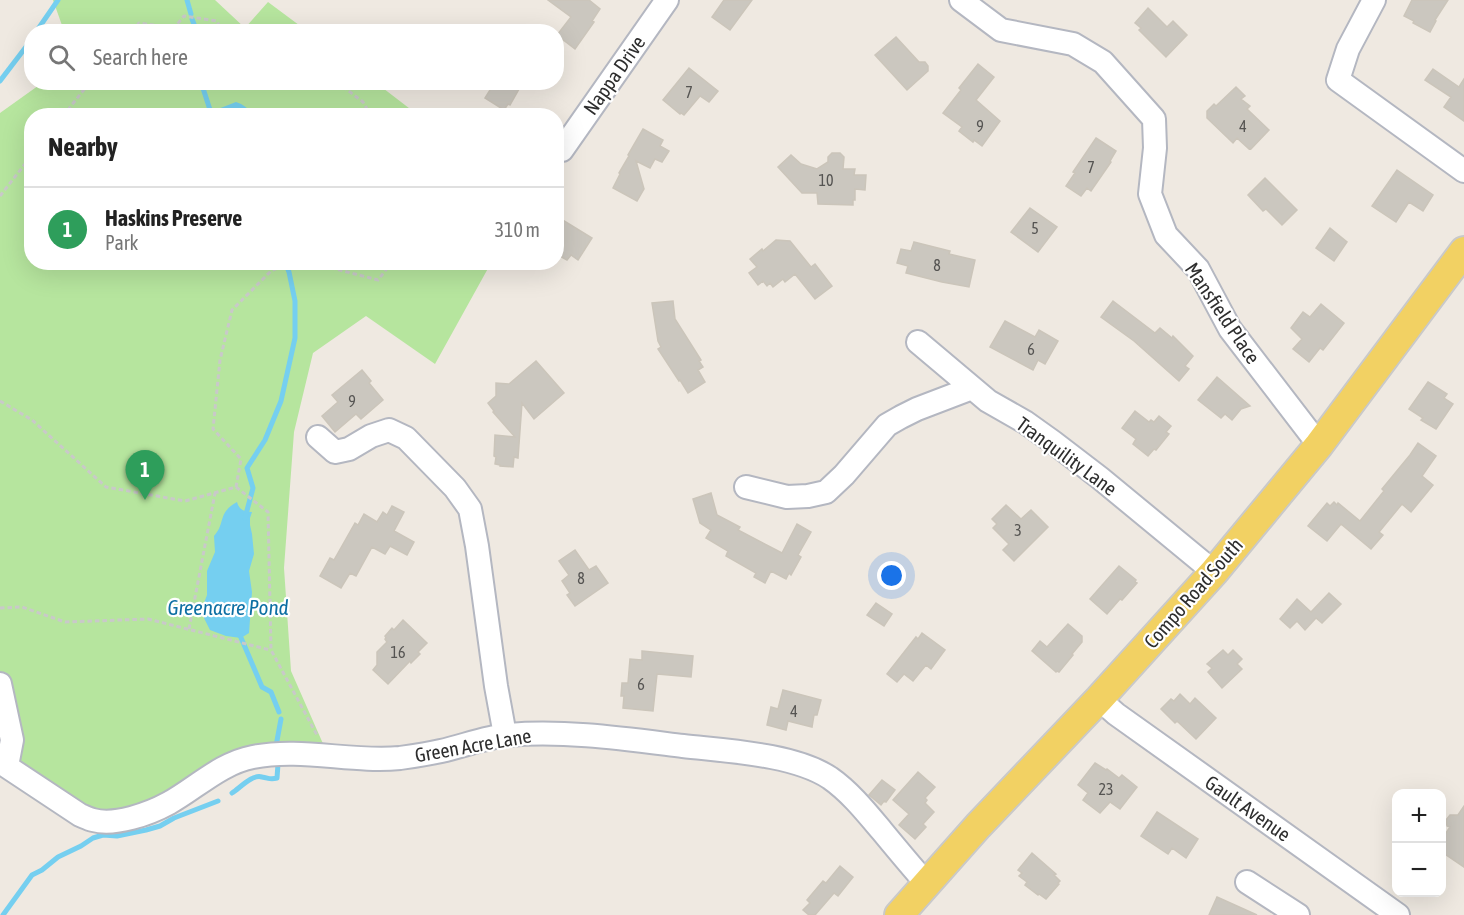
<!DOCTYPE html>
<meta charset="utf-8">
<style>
:root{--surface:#fff;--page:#f6f6f6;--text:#222;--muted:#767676;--line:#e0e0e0;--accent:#4264fb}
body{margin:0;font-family:"Asap Condensed",sans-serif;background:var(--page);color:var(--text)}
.controls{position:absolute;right:18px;bottom:18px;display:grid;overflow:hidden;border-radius:12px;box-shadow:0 6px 24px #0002}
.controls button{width:54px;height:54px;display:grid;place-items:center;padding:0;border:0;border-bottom:2px solid var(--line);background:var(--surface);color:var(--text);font:30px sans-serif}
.you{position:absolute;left:892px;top:576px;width:21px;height:21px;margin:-15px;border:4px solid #fff;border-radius:50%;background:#1a73e8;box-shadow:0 0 0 9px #1a73e833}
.badge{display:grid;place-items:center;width:39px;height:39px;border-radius:50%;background:var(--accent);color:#fff;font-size:20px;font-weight:700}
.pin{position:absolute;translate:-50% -50px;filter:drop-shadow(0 2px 3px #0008)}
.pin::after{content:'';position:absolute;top:32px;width:21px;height:18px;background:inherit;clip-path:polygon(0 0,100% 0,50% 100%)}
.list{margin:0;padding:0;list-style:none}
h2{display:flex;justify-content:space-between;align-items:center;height:78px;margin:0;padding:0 24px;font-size:26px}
h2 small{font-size:20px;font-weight:400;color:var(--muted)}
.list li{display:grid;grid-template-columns:39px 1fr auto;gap:18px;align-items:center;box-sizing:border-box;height:84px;padding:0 24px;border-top:2px solid var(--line)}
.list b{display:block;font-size:22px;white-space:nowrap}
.list p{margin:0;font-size:20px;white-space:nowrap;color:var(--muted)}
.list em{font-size:20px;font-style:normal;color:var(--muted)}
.icon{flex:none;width:33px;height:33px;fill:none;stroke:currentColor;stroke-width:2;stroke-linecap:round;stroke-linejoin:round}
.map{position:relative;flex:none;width:1464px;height:915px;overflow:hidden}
.search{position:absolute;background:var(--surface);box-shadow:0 6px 24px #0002;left:24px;top:24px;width:540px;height:66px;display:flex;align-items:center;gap:15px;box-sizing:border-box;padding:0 21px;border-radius:24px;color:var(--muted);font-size:22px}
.panel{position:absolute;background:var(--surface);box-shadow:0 6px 24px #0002;left:24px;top:108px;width:540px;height:162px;border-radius:24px}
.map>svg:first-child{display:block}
</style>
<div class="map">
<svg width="1464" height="915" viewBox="0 0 1464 915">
<rect width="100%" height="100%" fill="#efe9e1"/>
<path fill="#b6e59e" d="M 53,0 L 215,0 L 245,28 L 268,2 L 307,31 L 64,31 Z
M 375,82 L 418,115 L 32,116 L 32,262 L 491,263 L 435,364 L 366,316 L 313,353 L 294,432 L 284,568 L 291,671 L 328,755 L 232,764 L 107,821 L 0,765 L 0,113 L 42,83 Z"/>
<path fill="#75cff0" d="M 236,102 C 243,104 249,109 253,115 L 204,115 L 205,114 Z
M 237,502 C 239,510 245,512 252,512 L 250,518 L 250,525 L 252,534 L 254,554 L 249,571 L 252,592 L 249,633 L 241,638 L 226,636 L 210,630 L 204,618 L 204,603 L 207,595 L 207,571 L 215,552 L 214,536 C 226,523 217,513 237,502 Z"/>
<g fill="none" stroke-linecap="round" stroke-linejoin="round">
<path stroke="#75cff0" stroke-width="5" d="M 187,0 L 191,14
M 192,19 L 197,32
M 36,32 L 58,0
M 0,81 L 32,39
M 201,82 L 212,116
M 245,518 L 253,488 L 247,468 L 265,440 L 281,401 L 295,338 L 295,301 L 289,272 L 285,262
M 239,633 L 262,687 L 271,692 L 279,712
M 276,746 L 281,719
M 232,793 C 240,788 252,774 262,777 C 269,778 270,780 277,778 L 278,764
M 3,915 L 32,875 L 42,870 L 58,857 L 81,846 L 93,838 L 103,835 L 117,836 L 146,830 L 160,826 L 174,818 L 218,801"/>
</g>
<path fill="#cbc7bf" stroke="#cbc5ba" stroke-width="1.5" d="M 548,0 L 589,0 L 600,9 L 592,21 L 594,22 L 575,49 L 557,35 L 571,17 Z
M 724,0 L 752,0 L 730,30 L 712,17 Z
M 1412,0 L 1448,0 L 1435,20 L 1436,21 L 1430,32 L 1413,23 L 1414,21 L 1404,16 Z
M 1148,8 L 1167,27 L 1173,21 L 1187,35 L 1166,57 L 1139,30 L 1141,28 L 1135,23 Z
M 896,37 L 919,62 L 925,62 L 928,66 L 928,71 L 907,90 L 875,55 Z
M 978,64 L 994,77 L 976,100 L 1000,121 L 982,146 L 974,140 L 973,142 L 959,131 L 962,127 L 943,113 L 961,90 L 959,88 Z
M 689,68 L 718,91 L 709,102 L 700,96 L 684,115 L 681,113 L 680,114 L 663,100 Z
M 1433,69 L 1459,87 L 1464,79 L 1464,121 L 1444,107 L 1451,97 L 1425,80 Z
M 495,82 L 521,82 L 517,88 L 519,89 L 510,105 L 508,104 L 504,110 L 485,98 Z
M 1236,87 L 1245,96 L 1241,99 L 1250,106 L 1247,109 L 1269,130 L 1251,149 L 1250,148 L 1249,149 L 1237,138 L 1233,143 L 1207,118 L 1207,111 L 1214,104 L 1216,106 Z
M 643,129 L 663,140 L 660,146 L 669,151 L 662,162 L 655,159 L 650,168 L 636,161 L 644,189 L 637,201 L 613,188 L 620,174 L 619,173 L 629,156 L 628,155 Z
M 1096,138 L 1116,151 L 1110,161 L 1111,162 L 1091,191 L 1087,188 L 1081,196 L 1066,186 L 1075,173 L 1073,172 Z
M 832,153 L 840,153 L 844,157 L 843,169 L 855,169 L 854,175 L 866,175 L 865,190 L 855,189 L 855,200 L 853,200 L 853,205 L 818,204 L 817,193 L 802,193 L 778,167 L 791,155 L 801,164 L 817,169 L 828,162 L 828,157 Z
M 1397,170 L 1433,195 L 1423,211 L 1409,202 L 1396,222 L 1372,206 Z
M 1265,178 L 1297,210 L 1282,225 L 1266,209 L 1263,211 L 1248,195 Z
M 1030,208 L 1057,227 L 1038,252 L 1011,232 Z
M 556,216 L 592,238 L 578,260 L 571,255 L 567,260 L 556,254 Z
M 1330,228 L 1347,242 L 1334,261 L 1316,248 Z
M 776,240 L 790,241 L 811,267 L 815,264 L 832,286 L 815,299 L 795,274 L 785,282 L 783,279 L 773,287 L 770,283 L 767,286 L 763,281 L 758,285 L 749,273 L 757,267 L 750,259 L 762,249 L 763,251 Z
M 914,242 L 950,251 L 949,254 L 975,260 L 969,287 L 942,282 L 906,273 L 908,266 L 897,263 L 901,249 L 911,251 Z
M 673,301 L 675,319 L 701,360 L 699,361 L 703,367 L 698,370 L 705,382 L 688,393 L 680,380 L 679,381 L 658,349 L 661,347 L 658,341 L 652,303 Z
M 1113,301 L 1155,333 L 1160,328 L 1172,338 L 1173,336 L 1193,356 L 1185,366 L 1189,369 L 1179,381 L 1134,341 L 1101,317 Z
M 1321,304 L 1344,323 L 1323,350 L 1320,348 L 1309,362 L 1293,349 L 1302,339 L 1291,328 L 1303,312 L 1310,317 Z
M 1005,321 L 1035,337 L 1039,330 L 1058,341 L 1045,364 L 1038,360 L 1033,370 L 990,347 Z
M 536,361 L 564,393 L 534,419 L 522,403 L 518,458 L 514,457 L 513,467 L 500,466 L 500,465 L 495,464 L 496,457 L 494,456 L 495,435 L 515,437 L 493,412 L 494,411 L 488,403 L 496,396 L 496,383 L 509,384 Z
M 362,370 L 371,381 L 369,383 L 383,400 L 361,419 L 356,414 L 335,432 L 322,416 L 338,402 L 332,395 Z
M 1217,377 L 1250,406 L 1241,409 L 1232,420 L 1225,414 L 1221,418 L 1198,400 Z
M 1428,382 L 1447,394 L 1444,398 L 1453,404 L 1436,429 L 1421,420 L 1423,418 L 1409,409 Z
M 1135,411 L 1149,422 L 1151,420 L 1154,422 L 1159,416 L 1171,426 L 1166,432 L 1169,434 L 1156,450 L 1154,449 L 1148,456 L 1133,444 L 1136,439 L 1122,428 Z
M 1418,443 L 1436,456 L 1422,476 L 1433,485 L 1411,512 L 1402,504 L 1379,532 L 1383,535 L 1371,549 L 1341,524 L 1327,541 L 1308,526 L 1327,503 L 1330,506 L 1334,502 L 1337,505 L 1338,503 L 1360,521 L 1384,491 L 1382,489 L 1410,455 Z
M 711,493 L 717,515 L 740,527 L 738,530 L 782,553 L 797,524 L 811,532 L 798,555 L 801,557 L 791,575 L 789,573 L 786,579 L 771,571 L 765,583 L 754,577 L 756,573 L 726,556 L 728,551 L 706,538 L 711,530 L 700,523 L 693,499 Z
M 1006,505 L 1021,519 L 1031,510 L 1048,527 L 1014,561 L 1003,550 L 1009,544 L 993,528 L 997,524 L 992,519 Z
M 392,506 L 404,512 L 394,531 L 414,542 L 407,555 L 390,546 L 385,554 L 372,547 L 356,576 L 350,573 L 341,588 L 320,576 L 330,558 L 334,560 L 355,523 L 358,525 L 364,514 L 377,522 L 383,512 L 387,515 Z
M 575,550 L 589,570 L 596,566 L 608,583 L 575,606 L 567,595 L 570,593 L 562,581 L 569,575 L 559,561 Z
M 1119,566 L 1136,580 L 1135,582 L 1137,583 L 1122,600 L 1120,599 L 1107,614 L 1090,599 Z
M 1329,593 L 1341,604 L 1322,623 L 1316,618 L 1305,630 L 1297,621 L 1290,628 L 1280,619 L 1297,599 L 1311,612 Z
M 876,603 L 892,614 L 884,626 L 867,615 Z
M 403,620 L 427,643 L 418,652 L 420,654 L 411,663 L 410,661 L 388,684 L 373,670 L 377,665 L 377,652 L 387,642 L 385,639 L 386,638 L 385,636 L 392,628 L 394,630 Z
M 1068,624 L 1082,636 L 1082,642 L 1072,654 L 1073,655 L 1059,672 L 1057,671 L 1056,672 L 1032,651 L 1040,641 L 1047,647 Z
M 922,633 L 945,650 L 931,669 L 926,665 L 913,681 L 904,674 L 897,682 L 887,674 L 916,637 L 918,639 Z
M 1223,650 L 1228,655 L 1233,650 L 1242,659 L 1237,664 L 1242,669 L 1222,688 L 1208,672 L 1212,668 L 1207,664 Z
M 642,651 L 693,656 L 691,677 L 657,674 L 653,711 L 623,708 L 624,696 L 621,696 L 622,683 L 628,683 L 630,659 L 642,660 Z
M 783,690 L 821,700 L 817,715 L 814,715 L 812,727 L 788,721 L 786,730 L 767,725 L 771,707 L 778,709 Z
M 1180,694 L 1190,704 L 1195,698 L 1216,718 L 1196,739 L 1177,721 L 1175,723 L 1161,709 L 1171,699 L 1174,701 Z
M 1095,763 L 1106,770 L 1107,769 L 1119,778 L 1122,775 L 1137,787 L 1120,809 L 1110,802 L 1100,813 L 1083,800 L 1088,793 L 1078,785 Z
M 918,772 L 935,787 L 925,798 L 927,800 L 925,803 L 934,812 L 923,824 L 926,827 L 915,839 L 899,825 L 909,814 L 893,800 Z
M 882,780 L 895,790 L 886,802 L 884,801 L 881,805 L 869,795 Z
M 1464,806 L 1464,867 L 1442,852 L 1442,839 L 1450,827 L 1447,826 L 1446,820 L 1450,815 L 1458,815 Z
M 1157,812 L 1198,839 L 1186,858 L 1172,848 L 1168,854 L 1141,836 Z
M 1032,853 L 1056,874 L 1054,875 L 1060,881 L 1058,883 L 1059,884 L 1046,899 L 1039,894 L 1038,895 L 1025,885 L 1027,882 L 1019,876 L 1022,873 L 1018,870 Z
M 840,866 L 853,877 L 838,896 L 834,893 L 815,915 L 809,915 L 803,910 L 810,903 L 807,900 L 823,881 L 826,883 Z
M 1217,897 L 1257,915 L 1209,915 Z"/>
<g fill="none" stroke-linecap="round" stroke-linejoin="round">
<g stroke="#b4b7c1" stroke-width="26">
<path id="minor" d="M 961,0 L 1001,30 L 1073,44 L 1103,62 L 1154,119 L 1155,148 L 1150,194 L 1166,235 L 1198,269 L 1230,329 L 1319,445
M 1374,0 L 1348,49 L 1338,80 L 1464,171
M 562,150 L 667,0
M 918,342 L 988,401 L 1025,422 L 1053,442 L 1100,478 L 1214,572
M 318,437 L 335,452 L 349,449 L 371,436 L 389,430 L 406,438 L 455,488 L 470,509 L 477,546 L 496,686 L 505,735
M 746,487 L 787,497 L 808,496 L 826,492 L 844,475 L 887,425 L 901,417 L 917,409 L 972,388
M 0,684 L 12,740 L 7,766
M 1099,699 L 1116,714 L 1398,915
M 0,762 L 80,815 C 85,817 89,819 93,820 C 115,826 149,814 169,803 C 196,788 221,763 253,757 C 301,747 352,763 400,758 C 414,756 428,754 441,751 C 463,746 486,737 508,735 C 565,730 626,739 683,746 C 726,751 794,754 830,778 C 850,792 866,812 882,831 C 896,848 911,866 926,883
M 1247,882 L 1298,915"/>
</g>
<g stroke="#c9c9c9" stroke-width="32">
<path id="major" d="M 899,915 L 978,826 L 1099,699 L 1214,572 L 1319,445 L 1464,251"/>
</g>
<path stroke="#c9c9c9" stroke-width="3" stroke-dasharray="4.5 3" stroke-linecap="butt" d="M 132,32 L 139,23 L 174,28 L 184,16 L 217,21 L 222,32
M 337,82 L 363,102 L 371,116
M 63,116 L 90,82
M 0,196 L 32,155
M 309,262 L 378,280 L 392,262
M 0,401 L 32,420 L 106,487 L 185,501 L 236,487 L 241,459 L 213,429 L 220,360 L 232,310 L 271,271 L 292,262
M 236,487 L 268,512 L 271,650 L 318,737
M 0,608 L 22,607 L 65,622 L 148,619 L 270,650
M 189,629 L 215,493"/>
<use href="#minor" stroke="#fff" stroke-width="22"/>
<use href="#major" stroke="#f2d163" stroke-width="28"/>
</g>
<g text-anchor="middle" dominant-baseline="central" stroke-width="4.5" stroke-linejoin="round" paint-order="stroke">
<g font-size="16" fill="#555452">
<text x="689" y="92">7</text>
<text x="980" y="126">9</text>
<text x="1243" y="126">4</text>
<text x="1091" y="167">7</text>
<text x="826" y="180">10</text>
<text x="1035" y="228">5</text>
<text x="937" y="265">8</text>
<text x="1031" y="349">6</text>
<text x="352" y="401">9</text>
<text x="1018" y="530">3</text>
<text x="581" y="578">8</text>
<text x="398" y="652">16</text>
<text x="641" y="684">6</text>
<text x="794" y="711">4</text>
<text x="1106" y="789">23</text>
</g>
<g font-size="20" fill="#2e2e2e" stroke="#fff">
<text transform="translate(614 75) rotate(-55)">Nappa Drive</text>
<text transform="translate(1223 313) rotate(56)">Mansfield Place</text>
<text transform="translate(1067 456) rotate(36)">Tranquility Lane</text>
<text transform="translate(1193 593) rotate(-49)">Compo Road South</text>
<text transform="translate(473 745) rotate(-10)">Green Acre Lane</text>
<text transform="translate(1248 808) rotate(35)">Gault Avenue</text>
</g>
<g font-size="21" font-style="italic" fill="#0d6fa3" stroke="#fff">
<text x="228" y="607">Greenacre Pond</text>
</g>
</g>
</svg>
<div class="controls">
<button>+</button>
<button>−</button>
</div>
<div class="you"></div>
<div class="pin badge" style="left:145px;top:500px;background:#2e9e5b">1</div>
<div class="search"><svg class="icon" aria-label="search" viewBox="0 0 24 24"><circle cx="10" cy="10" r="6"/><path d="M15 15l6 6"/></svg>Search here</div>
<section class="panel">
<h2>Nearby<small></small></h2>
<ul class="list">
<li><span class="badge" style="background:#2e9e5b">1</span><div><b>Haskins Preserve</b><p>Park</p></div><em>310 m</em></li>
</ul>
</section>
</div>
